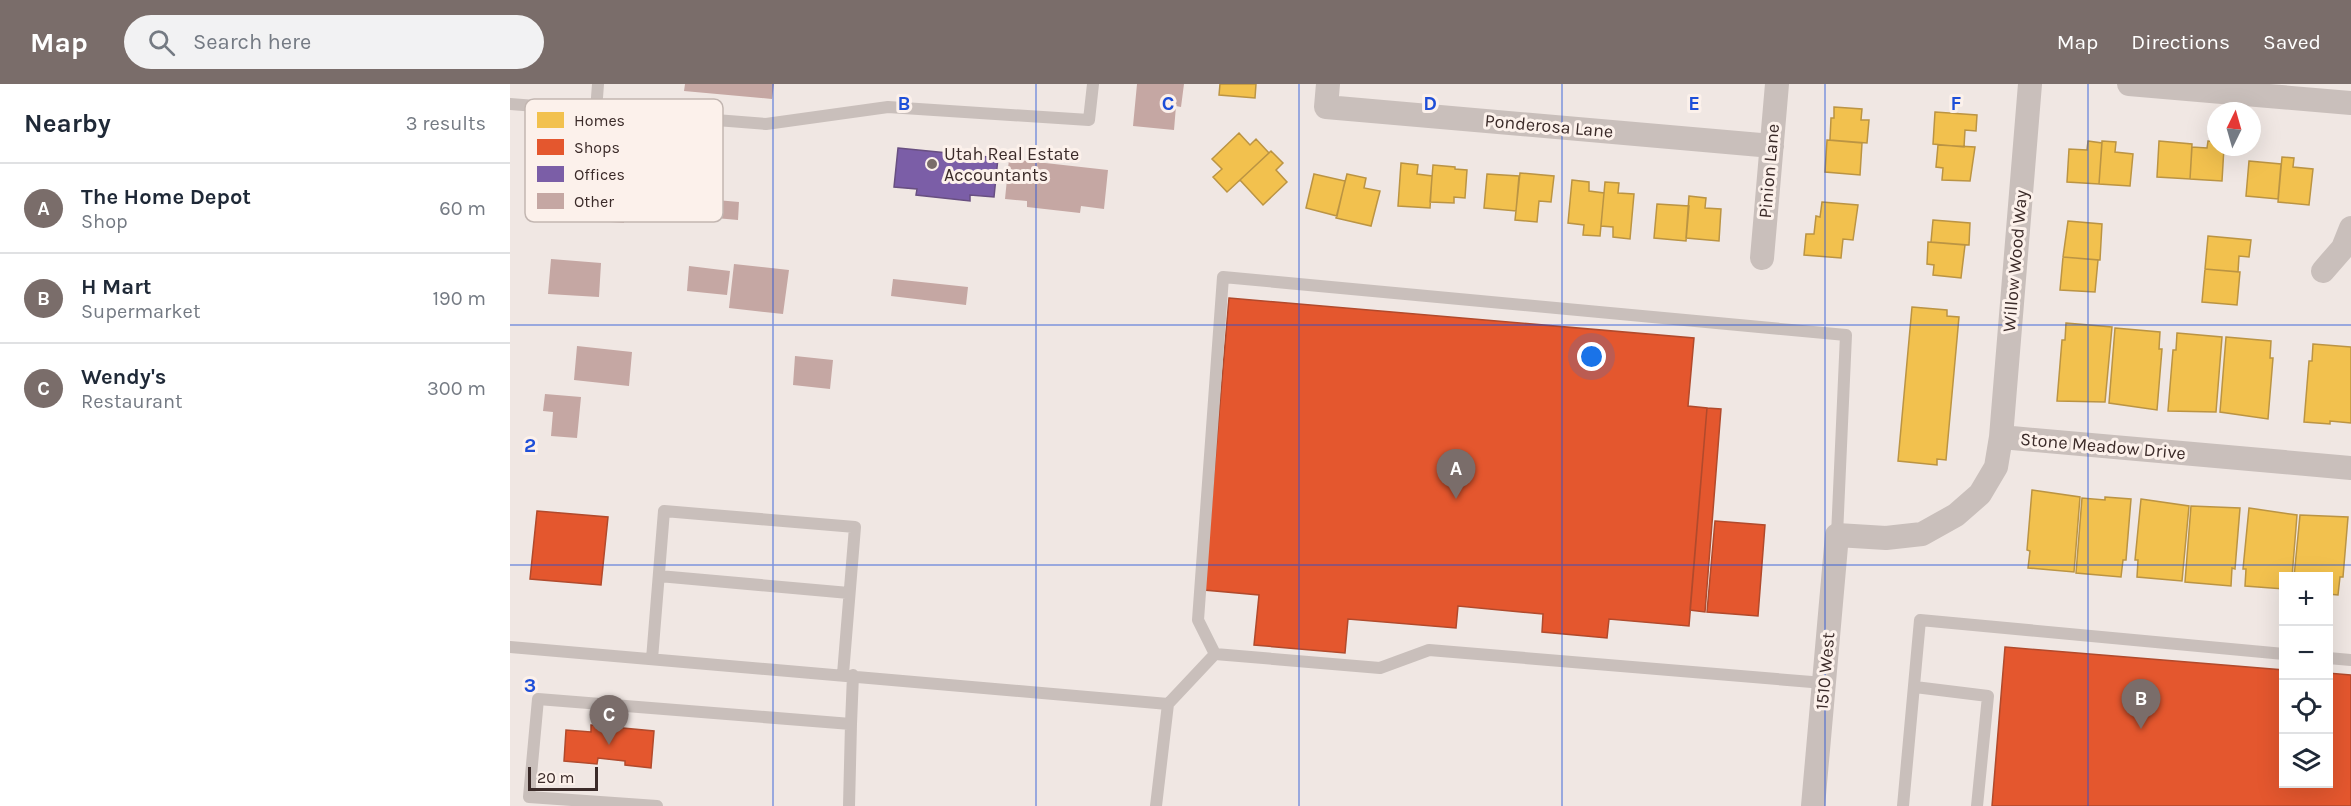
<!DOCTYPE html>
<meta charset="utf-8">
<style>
:root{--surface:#fff;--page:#f2f2f3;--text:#1f2937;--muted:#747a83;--line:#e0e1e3;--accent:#7a6d6a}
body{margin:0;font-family:Karla,sans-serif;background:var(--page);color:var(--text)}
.controls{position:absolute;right:18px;bottom:18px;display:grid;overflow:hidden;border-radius:0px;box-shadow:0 6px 24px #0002}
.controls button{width:54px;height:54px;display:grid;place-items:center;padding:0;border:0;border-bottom:2px solid var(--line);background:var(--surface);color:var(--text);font:30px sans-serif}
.compass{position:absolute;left:1697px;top:18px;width:54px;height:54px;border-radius:50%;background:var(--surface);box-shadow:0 6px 24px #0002;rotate:5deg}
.scale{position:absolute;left:18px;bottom:15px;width:70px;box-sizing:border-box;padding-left:6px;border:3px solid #3b2b29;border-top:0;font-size:16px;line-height:21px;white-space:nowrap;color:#3b2b29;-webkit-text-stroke:4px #fcf1eb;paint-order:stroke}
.you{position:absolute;left:1082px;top:273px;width:21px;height:21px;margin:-15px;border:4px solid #fff;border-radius:50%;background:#1a73e8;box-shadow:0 0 0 9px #1a73e833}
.badge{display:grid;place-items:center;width:39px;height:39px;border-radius:50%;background:var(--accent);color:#fff;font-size:20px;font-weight:700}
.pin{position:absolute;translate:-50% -50px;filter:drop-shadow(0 2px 3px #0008)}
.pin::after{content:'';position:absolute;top:32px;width:21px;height:18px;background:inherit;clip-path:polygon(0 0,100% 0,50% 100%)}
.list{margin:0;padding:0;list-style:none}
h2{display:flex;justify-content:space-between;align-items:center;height:78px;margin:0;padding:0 24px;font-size:26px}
h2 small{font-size:20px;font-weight:400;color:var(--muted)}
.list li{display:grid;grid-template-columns:39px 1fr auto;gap:18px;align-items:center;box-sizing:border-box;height:90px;padding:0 24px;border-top:2px solid var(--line)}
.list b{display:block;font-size:22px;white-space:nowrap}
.list p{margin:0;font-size:20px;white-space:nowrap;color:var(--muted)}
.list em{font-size:20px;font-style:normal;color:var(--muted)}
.icon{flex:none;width:33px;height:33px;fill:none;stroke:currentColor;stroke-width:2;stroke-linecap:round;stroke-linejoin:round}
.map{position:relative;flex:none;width:1841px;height:722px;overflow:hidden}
header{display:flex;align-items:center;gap:36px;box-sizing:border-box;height:84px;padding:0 30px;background:var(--accent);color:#fff}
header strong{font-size:28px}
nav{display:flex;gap:33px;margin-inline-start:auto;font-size:21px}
.search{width:420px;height:54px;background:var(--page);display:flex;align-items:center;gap:15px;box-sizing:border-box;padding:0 21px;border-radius:33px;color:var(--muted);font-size:22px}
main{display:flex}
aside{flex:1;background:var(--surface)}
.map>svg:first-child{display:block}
</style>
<header>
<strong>Map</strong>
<div class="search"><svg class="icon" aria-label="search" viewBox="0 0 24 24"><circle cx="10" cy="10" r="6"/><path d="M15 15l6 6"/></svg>Search here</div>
<nav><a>Map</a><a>Directions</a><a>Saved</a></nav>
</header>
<main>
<aside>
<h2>Nearby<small>3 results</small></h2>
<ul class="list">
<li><span class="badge">A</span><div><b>The Home Depot</b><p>Shop</p></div><em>60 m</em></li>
<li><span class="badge">B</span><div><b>H Mart</b><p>Supermarket</p></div><em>190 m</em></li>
<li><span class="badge">C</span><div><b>Wendy's</b><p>Restaurant</p></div><em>300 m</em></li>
</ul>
</aside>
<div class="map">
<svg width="1841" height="722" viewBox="0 0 1841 722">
<rect width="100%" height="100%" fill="#f0e7e3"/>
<path fill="#f2c14e" stroke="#bb9443" stroke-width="1.5" d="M 710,0 L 746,0 L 745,14 L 709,11 Z
M 1324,23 L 1352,25 L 1351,36 L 1359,36 L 1357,59 L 1320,56 L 1321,34 L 1324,34 Z
M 1425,28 L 1467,31 L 1466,47 L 1455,46 L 1454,63 L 1423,60 Z
M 729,49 L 740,61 L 746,55 L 759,69 L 717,108 L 703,93 L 712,85 L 702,75 Z
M 1317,56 L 1352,59 L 1350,91 L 1315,88 Z
M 1578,57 L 1592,59 L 1589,100 L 1557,98 L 1559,65 L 1577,66 Z
M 1592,57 L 1606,58 L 1605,68 L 1623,70 L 1620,102 L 1589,100 Z
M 1649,57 L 1682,60 L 1680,95 L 1647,93 Z
M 1698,57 L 1706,58 L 1706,63 L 1714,63 L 1712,97 L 1680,95 L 1682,63 L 1697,64 Z
M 1428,61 L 1465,63 L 1460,97 L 1432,96 L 1433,84 L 1426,83 Z
M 761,67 L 773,79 L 766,86 L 777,98 L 753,121 L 730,96 Z
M 1772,73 L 1784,74 L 1783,83 L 1803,85 L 1799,121 L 1768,118 Z
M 1739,77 L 1771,80 L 1768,115 L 1736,112 Z
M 891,79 L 908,81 L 907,90 L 922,92 L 920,124 L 888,122 Z
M 923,81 L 945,83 L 945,85 L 957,86 L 955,114 L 944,113 L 944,119 L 920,118 Z
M 1010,89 L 1044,92 L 1041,118 L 1029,117 L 1027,138 L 1005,136 Z
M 804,90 L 835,97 L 827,132 L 796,124 Z
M 837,90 L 856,94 L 854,104 L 870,107 L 861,142 L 826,134 Z
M 977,90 L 1009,92 L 1006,127 L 974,124 Z
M 1062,96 L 1079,98 L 1079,107 L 1094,109 L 1090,152 L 1073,151 L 1074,141 L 1058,139 Z
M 1095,98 L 1109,99 L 1108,109 L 1124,110 L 1120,155 L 1103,153 L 1103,143 L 1091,142 Z
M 1179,112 L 1196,114 L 1195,124 L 1211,125 L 1209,157 L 1176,154 Z
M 1312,118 L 1348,121 L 1343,156 L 1333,155 L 1331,174 L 1294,171 L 1296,150 L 1304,150 L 1306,132 L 1310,133 Z
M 1147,120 L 1179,122 L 1176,157 L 1144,154 Z
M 1423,136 L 1460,139 L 1459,161 L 1421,158 Z
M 1558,137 L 1592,140 L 1590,176 L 1553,173 Z
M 1698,152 L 1741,156 L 1739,173 L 1729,172 L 1728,188 L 1695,185 Z
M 1418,158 L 1455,161 L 1451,194 L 1423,191 L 1424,181 L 1417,180 Z
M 1553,173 L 1588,176 L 1585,208 L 1550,206 Z
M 1695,185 L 1730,188 L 1727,221 L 1692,218 Z
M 1402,223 L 1437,226 L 1437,232 L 1449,233 L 1436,376 L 1427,375 L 1427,381 L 1388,377 Z
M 1556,239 L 1602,243 L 1595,318 L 1547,317 L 1552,256 L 1555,256 Z
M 1605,244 L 1650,248 L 1649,265 L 1652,265 L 1647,326 L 1599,319 Z
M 1667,249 L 1712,253 L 1706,328 L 1658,327 L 1663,266 L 1666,266 Z
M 1716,253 L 1761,257 L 1760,274 L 1763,274 L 1758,335 L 1710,328 Z
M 1803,260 L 1841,263 L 1841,339 L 1820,337 L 1820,340 L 1794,338 L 1799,277 L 1802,277 Z
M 1522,406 L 1570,413 L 1564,488 L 1518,484 L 1520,467 L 1517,466 Z
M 1595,413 L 1621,415 L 1616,476 L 1613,476 L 1611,493 L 1566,489 L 1572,414 L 1595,416 Z
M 1631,415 L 1679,422 L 1672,497 L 1627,493 L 1628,476 L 1625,476 Z
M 1681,422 L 1730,424 L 1725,485 L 1722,484 L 1721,502 L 1675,498 Z
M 1739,424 L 1787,431 L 1782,493 L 1774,493 L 1774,505 L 1735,502 L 1736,485 L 1733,485 Z
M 1790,431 L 1838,433 L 1833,493 L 1830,493 L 1828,511 L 1818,510 L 1818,493 L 1784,493 Z"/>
<path fill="#e4572e" stroke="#b14a2c" stroke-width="1.5" d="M 719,214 L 1184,254 L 1178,322 L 1197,324 L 1179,542 L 1099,535 L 1097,554 L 1032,548 L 1033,530 L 948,522 L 946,544 L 838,535 L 835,569 L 744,561 L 749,511 L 694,506 Z
M 1197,324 L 1211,325 L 1195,528 L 1180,526 Z
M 27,427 L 98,433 L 91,501 L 20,495 Z
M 1205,437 L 1255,441 L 1248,532 L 1197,528 Z
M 1495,563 L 1774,586 L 1774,700 L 1818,700 L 1818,589 L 1841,591 L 1841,722 L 1482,722 Z
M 81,641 L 144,647 L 141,684 L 115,681 L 115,677 L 88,674 L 87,680 L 54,677 L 56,646 L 81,648 Z"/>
<path fill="#7b5ea7" stroke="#684f81" stroke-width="1.5" d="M 388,64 L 488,74 L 484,113 L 460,111 L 460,117 L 406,111 L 407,105 L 384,103 Z"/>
<path fill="#c5a7a3" d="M 175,0 L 264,0 L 262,15 L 174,7 Z
M 627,0 L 674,0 L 671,23 L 666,22 L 664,46 L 623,42 Z
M 499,75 L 598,86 L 594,125 L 571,122 L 570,129 L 517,123 L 517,117 L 495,115 Z
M 62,107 L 116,111 L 114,139 L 60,135 Z
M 184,114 L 229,118 L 228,136 L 183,132 Z
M 41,175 L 91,179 L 89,213 L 38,210 Z
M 224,180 L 279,186 L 273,230 L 219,224 Z
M 179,182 L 220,187 L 217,211 L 177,207 Z
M 383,195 L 458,203 L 456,221 L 381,212 Z
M 67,262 L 122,268 L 119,302 L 64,296 Z
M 285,272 L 323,276 L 320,305 L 283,301 Z
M 35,310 L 71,313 L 67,354 L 41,352 L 43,328 L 33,327 Z"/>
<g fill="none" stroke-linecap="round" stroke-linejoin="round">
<path stroke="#c9bfbb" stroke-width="12" d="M 0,20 L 256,40 L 378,23 L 579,36 L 583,0
M 86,27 L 88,0
M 149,492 L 339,509
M 0,563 L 658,620 L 646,722
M 705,570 L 688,536 L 713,193 L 1336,251 L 1327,451
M 1818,574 L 1841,576
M 142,575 L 154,427 L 345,443 L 333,590
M 1405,603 L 1478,612 L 1467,722
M 658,620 L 705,570 L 870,584 L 919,566 L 1314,599
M 341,640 L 343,591
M 147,722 L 19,713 L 28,615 L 341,640 L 339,722
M 1393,722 L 1410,536 L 1774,570"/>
<path stroke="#c9bfbb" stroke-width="24" d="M 818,0 L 816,23 L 1262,62
M 1619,0 L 1841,19
M 1252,174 L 1267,0
M 1813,187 L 1833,164 L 1841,144
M 1491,353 L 1841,384
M 1303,722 L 1327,451 L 1376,454 L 1412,450 L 1446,431 L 1470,410 L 1486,383 L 1491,353 L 1520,0"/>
</g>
<path fill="none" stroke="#1d4ed8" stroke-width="1.5" stroke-opacity="0.55" d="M 263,0 L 263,722M 526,0 L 526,722M 789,0 L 789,722M 1052,0 L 1052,722M 1315,0 L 1315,722M 1578,0 L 1578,722M 0,241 L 1841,241M 0,481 L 1841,481"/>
<circle fill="#7a6d6a" stroke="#fcf1eb" stroke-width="2" cx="422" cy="80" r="6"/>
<g text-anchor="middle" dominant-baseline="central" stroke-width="6" stroke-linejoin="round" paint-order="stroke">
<g font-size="18" fill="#3b2b29" stroke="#fcf1eb">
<text transform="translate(1039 42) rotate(5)">Ponderosa Lane</text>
<text transform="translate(1259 87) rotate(-85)">Pinion Lane</text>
<text transform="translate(1505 177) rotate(-85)">Willow Wood Way</text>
<text transform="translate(1593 362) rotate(5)">Stone Meadow Drive</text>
<text transform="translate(1315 587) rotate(-85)">1510 West</text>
</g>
<g font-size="18" fill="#3b2b29" stroke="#fcf1eb" text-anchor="start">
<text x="434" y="70">Utah Real Estate<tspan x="434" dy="21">Accountants</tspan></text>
</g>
</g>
<rect x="15" y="15" width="198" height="123" rx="9" fill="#fcf1eb" stroke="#c2b6b1" stroke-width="1.5"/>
<rect x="27" y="28" width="27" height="16" fill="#f2c14e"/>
<rect x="27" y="55" width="27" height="16" fill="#e4572e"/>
<rect x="27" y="82" width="27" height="16" fill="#7b5ea7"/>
<rect x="27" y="109" width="27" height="16" fill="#c5a7a3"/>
<g font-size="16" fill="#3b2b29">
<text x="64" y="42">Homes</text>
<text x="64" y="69">Shops</text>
<text x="64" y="96">Offices</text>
<text x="64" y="123">Other</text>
</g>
<g font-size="20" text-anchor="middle" font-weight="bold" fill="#1d4ed8" stroke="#fcf1eb" stroke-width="6" stroke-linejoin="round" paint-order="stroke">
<text x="394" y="26">B</text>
<text x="658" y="26">C</text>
<text x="920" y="26">D</text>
<text x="1184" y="26">E</text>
<text x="1446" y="26">F</text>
<text x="20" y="368">2</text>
<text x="20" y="608">3</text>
</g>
</svg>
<div class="controls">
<button>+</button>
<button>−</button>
<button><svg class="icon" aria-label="locate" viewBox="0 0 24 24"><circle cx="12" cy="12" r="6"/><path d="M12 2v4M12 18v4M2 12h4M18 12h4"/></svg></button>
<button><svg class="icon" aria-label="layers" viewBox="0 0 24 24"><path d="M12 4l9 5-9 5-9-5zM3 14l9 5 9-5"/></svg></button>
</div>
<svg class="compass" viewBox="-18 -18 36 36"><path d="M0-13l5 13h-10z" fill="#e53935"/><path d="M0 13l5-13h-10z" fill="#747a83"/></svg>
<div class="scale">20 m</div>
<div class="you"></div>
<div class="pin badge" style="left:946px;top:415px">A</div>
<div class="pin badge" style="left:1631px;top:645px">B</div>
<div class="pin badge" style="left:99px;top:661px">C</div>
</div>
</main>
